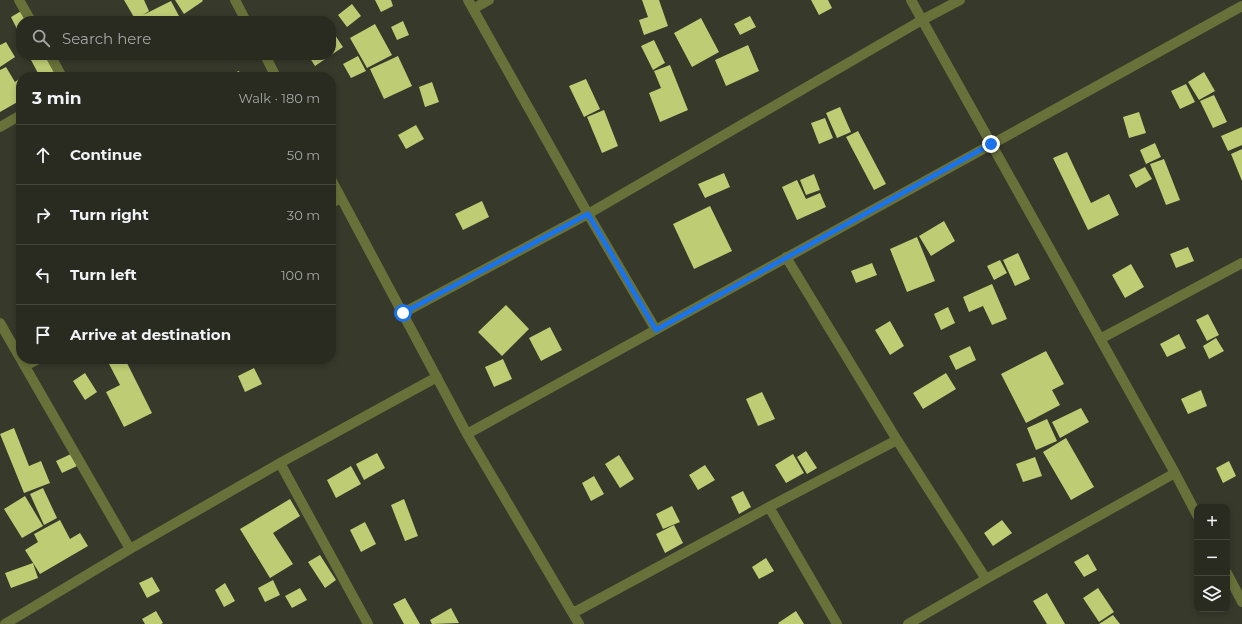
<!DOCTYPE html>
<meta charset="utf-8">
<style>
:root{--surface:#292b20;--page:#313329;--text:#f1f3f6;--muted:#a5a7a5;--line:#45473e}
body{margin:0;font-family:Montserrat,sans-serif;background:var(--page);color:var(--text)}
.controls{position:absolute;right:12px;bottom:12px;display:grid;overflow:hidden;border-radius:8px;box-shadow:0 2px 6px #0003}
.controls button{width:36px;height:36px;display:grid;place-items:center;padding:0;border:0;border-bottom:1px solid var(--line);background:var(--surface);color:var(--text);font:20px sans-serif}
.stop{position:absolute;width:12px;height:12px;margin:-9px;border:3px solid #1a73e8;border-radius:50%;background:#fff}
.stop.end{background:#1a73e8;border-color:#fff;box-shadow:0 1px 4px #0008}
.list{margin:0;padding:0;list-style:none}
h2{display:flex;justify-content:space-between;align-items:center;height:52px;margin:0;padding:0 16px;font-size:17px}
h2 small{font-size:13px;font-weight:400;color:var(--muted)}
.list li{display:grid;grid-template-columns:26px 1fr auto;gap:12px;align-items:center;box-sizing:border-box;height:60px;padding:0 16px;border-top:1px solid var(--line)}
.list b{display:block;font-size:15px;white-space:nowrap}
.list em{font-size:13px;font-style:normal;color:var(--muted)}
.icon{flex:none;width:22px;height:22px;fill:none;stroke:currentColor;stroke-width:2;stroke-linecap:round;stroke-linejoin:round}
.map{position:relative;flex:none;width:1242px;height:624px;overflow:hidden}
.search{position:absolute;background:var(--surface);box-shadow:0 2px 6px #0003;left:16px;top:16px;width:320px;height:44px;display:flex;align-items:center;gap:10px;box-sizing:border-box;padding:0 14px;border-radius:16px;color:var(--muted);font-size:15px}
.panel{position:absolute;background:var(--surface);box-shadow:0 2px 6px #0003;left:16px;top:72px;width:320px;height:292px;border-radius:16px}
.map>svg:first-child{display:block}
</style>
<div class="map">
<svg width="1242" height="624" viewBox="0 0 1242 624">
<rect width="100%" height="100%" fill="#37392b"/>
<path fill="#becc73" d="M 124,0 L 144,0 L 149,11 L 143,15 L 171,1 L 179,16 L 170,21 L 140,21 L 138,17 L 135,19 Z
M 175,0 L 202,0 L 203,1 L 184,14 Z
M 375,0 L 391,0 L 393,6 L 381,12 Z
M 642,0 L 659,0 L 668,26 L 644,35 L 639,20 L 648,17 Z
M 811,0 L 828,0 L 832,8 L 819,15 Z
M 352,4 L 361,16 L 347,27 L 338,15 Z
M 23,10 L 28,21 L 21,21 L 21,29 L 18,31 L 11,17 Z
M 750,16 L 756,27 L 740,35 L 734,24 Z
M 701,18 L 719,52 L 692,67 L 674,33 Z
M 403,21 L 409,35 L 397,40 L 391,27 Z
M 375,24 L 392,55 L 367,68 L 350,38 Z
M 331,29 L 343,47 L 315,66 L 308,55 L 331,55 Z
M 654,40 L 665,63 L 653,70 L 641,46 Z
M 6,42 L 15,57 L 0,67 L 0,45 Z
M 748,45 L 759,71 L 726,86 L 715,60 Z
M 36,55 L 46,55 L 57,77 L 40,77 L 30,58 Z
M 358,56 L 366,71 L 351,78 L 343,64 Z
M 398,56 L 412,86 L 384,99 L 370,69 Z
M 670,65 L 688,110 L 660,122 L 649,93 L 661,88 L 654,71 Z
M 6,67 L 15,82 L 21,78 L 21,100 L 0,112 L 0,70 Z
M 239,71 L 241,77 L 224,77 Z
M 1204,72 L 1215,91 L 1199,100 L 1188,82 Z
M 586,79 L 600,109 L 584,117 L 569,86 Z
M 432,82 L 439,102 L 425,107 L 419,87 Z
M 1186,84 L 1195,102 L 1180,109 L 1171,91 Z
M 1214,95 L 1227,122 L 1213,128 L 1200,101 Z
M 840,107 L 851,132 L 837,138 L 826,113 Z
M 604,110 L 618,146 L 602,153 L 587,117 Z
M 1139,112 L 1146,133 L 1129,138 L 1123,117 Z
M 825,118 L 833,138 L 819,144 L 811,123 Z
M 416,125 L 424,139 L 406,149 L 398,135 Z
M 1242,127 L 1242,145 L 1228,151 L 1221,136 Z
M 858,131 L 886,184 L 874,190 L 846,137 Z
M 1155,143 L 1161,157 L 1146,164 L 1140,150 Z
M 1242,149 L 1242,181 L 1231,154 Z
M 1067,152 L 1091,203 L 1109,194 L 1119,215 L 1088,230 L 1053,158 Z
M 1164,159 L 1180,200 L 1166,205 L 1150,164 Z
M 1145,167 L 1152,179 L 1136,188 L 1129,175 Z
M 724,173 L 730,187 L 705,198 L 698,184 Z
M 814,174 L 820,190 L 806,195 L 800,180 Z
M 797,180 L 806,199 L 820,193 L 826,207 L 797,220 L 782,187 Z
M 482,201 L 489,217 L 463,230 L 455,214 Z
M 710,206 L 732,251 L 694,269 L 673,224 Z
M 944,221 L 955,241 L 931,256 L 919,236 Z
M 917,237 L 935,281 L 907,292 L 890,249 Z
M 1188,247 L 1194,261 L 1176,268 L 1170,254 Z
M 1018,253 L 1030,279 L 1015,286 L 1003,260 Z
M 1000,260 L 1007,273 L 994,280 L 987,266 Z
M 872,263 L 877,275 L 856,283 L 851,271 Z
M 1131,264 L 1144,287 L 1125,298 L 1112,275 Z
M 992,284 L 1007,319 L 992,325 L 983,306 L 969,312 L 963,297 Z
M 506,305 L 529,329 L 502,356 L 478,332 Z
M 948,307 L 955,323 L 941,330 L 934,314 Z
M 1208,314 L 1219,335 L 1207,341 L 1196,320 Z
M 890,321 L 904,346 L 890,355 L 875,330 Z
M 550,327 L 562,350 L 541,361 L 529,338 Z
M 1179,334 L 1186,348 L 1167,357 L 1160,344 Z
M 1216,338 L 1224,351 L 1209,359 L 1203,346 Z
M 970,346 L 976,360 L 956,370 L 949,356 Z
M 1046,351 L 1064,384 L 1052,390 L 1060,405 L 1026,423 L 1001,374 Z
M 114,359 L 125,359 L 152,413 L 124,427 L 106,392 L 120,385 L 108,362 Z
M 503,359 L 512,379 L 494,387 L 485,367 Z
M 254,368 L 262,384 L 245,392 L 238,376 Z
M 85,373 L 97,392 L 85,400 L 73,381 Z
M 946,373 L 956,389 L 923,409 L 913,393 Z
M 1201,390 L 1207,406 L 1188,414 L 1181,399 Z
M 762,392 L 775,419 L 758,426 L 746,399 Z
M 1081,408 L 1089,422 L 1060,438 L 1052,422 Z
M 1047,419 L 1057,441 L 1036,450 L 1027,428 Z
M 14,428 L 29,466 L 41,461 L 50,483 L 24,493 L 0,434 Z
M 1066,438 L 1094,487 L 1071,500 L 1043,452 Z
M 806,451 L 817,468 L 807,474 L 797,457 Z
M 377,453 L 385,468 L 364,480 L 356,464 Z
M 71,454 L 77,466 L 62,473 L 56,461 Z
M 793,454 L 804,473 L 786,483 L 775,465 Z
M 619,455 L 634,479 L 620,488 L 605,464 Z
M 1035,457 L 1042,476 L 1023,482 L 1016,464 Z
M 1229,461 L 1236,476 L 1223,483 L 1216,468 Z
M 705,465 L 715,480 L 698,490 L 689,475 Z
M 351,466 L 361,484 L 336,498 L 327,480 Z
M 594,476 L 604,494 L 591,501 L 582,483 Z
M 43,488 L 57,518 L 44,525 L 30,494 Z
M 743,491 L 751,507 L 739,514 L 731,497 Z
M 25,496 L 43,526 L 22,538 L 4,509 Z
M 290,499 L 300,516 L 273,533 L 293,564 L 270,578 L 240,529 Z
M 404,499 L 418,536 L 405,541 L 391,505 Z
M 672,506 L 680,522 L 663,529 L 656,514 Z
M 60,520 L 70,539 L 80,533 L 88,546 L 40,574 L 25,550 L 38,542 L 34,534 Z
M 1002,520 L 1012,533 L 993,546 L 984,533 Z
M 365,522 L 376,544 L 361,552 L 350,530 Z
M 674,525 L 683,543 L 665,553 L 656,534 Z
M 1088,554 L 1097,570 L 1084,577 L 1074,562 Z
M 320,555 L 336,580 L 325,588 L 308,562 Z
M 766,558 L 774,571 L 759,579 L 752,567 Z
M 33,563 L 38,578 L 11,588 L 5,573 Z
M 152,577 L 160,591 L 147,598 L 139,583 Z
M 273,580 L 280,595 L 265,602 L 258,588 Z
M 225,583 L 235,601 L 224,607 L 215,590 Z
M 300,588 L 307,600 L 292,608 L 285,596 Z
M 1098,588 L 1114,612 L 1099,622 L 1083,598 Z
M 1047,593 L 1065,624 L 1047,624 L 1033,601 Z
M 405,598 L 420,624 L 404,624 L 393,604 Z
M 451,608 L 459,623 L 432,624 L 430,620 Z
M 156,611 L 163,623 L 161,624 L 145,624 L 142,619 Z
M 796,611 L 804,624 L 779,624 L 778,623 Z
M 1113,615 L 1120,624 L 1099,624 Z"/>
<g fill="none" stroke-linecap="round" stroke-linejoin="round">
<path stroke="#69713a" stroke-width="10" d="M 19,0 L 31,21
M 235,0 L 246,21
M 468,0 L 588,214 L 656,330
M 911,0 L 1175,473 L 1197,515
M 473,9 L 489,0
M 50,55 L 62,77
M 265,55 L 276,77
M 0,127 L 21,115
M 331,179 L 467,434 L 579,624
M 331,203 L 341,198
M 786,257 L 897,440 L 986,579
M 403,313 L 588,214 L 922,20 L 960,0
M 0,323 L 130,549
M 1100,339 L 1242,263
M 25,366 L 38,359
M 467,434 L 1242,6
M 280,463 L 368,624
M 769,507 L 837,624
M 1227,573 L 1242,602
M 573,613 L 769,507 L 897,440
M 5,624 L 130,549 L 280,463 L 437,377
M 908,624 L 986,579 L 1175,473"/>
</g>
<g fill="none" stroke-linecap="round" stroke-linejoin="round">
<path stroke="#1a73e8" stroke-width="5" d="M 403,313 L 588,214 L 656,330 L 991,144"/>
</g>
</svg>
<div class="controls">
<button>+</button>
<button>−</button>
<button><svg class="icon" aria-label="layers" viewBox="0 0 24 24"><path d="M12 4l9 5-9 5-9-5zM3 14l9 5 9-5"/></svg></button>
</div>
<div class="stop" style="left:403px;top:313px"></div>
<div class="stop end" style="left:991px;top:144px"></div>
<div class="search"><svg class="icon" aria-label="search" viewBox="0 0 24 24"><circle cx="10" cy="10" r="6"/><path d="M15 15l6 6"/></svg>Search here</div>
<section class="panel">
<h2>3 min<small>Walk · 180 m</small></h2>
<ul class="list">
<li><svg class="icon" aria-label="ahead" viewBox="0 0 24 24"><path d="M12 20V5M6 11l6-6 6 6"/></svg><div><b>Continue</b></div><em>50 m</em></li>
<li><svg class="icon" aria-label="right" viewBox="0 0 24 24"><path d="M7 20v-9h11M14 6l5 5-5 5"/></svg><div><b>Turn right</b></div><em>30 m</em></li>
<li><svg class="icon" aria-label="left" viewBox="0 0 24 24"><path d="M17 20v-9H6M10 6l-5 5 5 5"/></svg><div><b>Turn left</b></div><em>100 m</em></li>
<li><svg class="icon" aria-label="arrive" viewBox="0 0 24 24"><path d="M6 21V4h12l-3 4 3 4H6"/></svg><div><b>Arrive at destination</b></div></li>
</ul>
</section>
</div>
